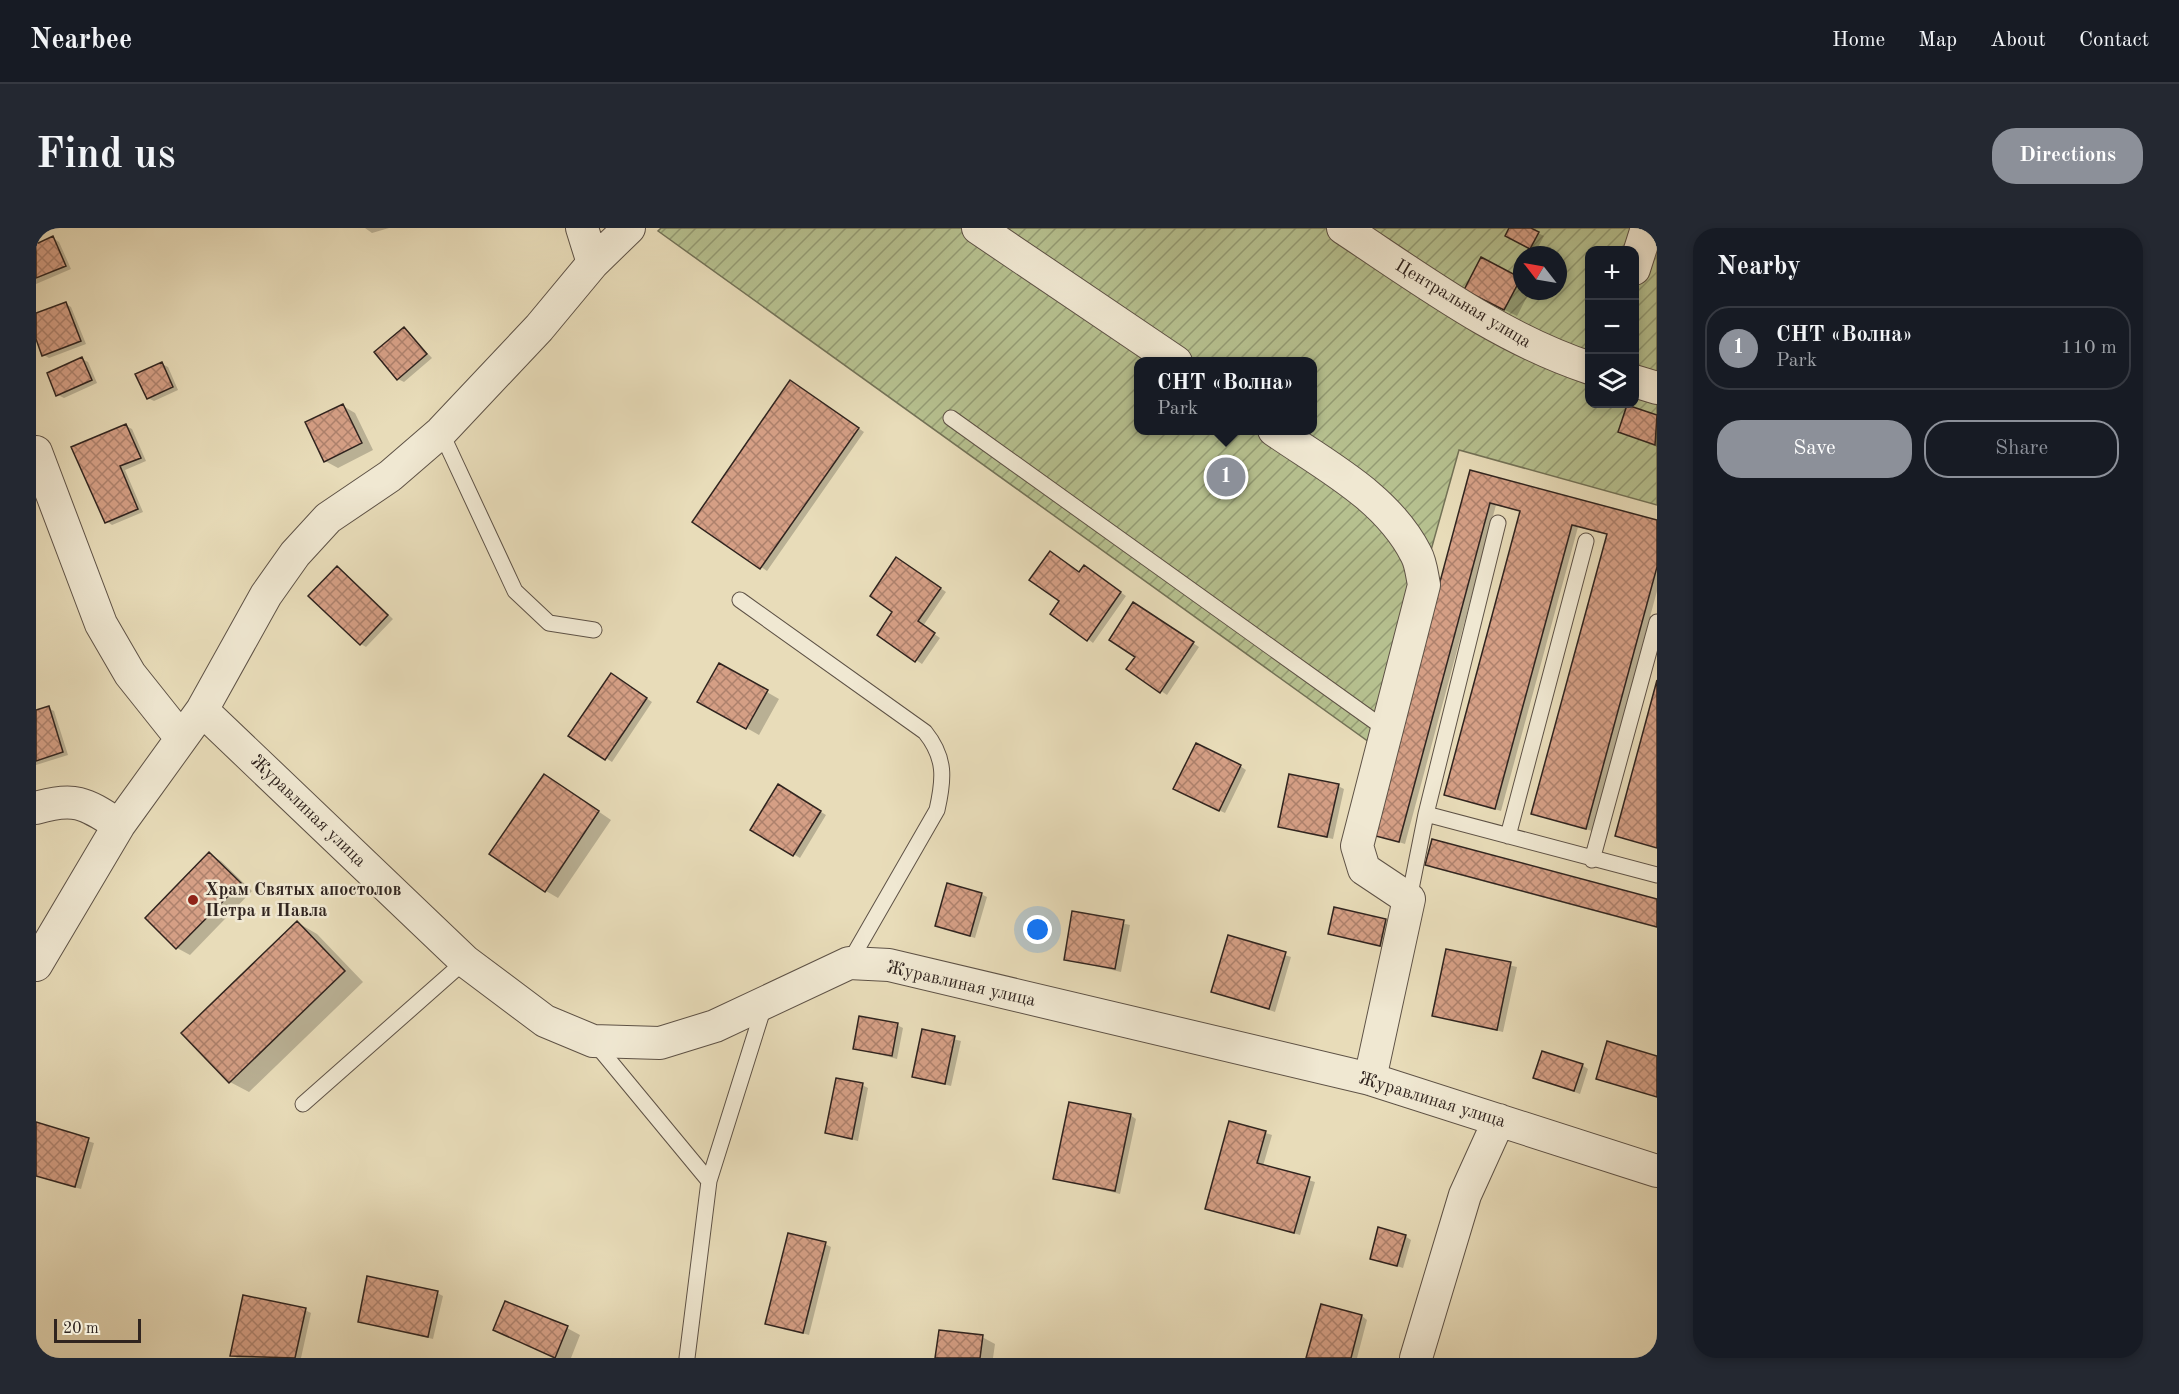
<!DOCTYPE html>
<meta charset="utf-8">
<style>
:root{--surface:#171b24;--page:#242831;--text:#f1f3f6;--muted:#9ea1a6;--line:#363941;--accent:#8c9099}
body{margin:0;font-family:"Old Standard TT",serif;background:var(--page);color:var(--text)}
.controls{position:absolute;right:18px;top:18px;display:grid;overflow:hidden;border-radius:12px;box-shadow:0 3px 9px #0003}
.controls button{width:54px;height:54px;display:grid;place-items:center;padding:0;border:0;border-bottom:2px solid var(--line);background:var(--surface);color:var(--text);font:30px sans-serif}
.compass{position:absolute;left:1477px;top:18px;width:54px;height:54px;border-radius:50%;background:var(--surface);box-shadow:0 3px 9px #0003;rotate:301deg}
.scale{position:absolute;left:18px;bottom:15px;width:87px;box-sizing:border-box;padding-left:6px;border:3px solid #30241f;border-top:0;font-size:16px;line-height:21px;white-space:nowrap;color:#30241f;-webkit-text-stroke:4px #f0e8d2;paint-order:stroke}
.you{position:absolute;left:1002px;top:702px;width:21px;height:21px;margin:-15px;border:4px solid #fff;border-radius:50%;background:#1a73e8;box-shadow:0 0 0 9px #1a73e833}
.badge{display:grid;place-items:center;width:39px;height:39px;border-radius:50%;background:var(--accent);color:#fff;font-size:20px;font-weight:700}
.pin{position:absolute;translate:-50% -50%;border:3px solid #fff;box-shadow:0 2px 6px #0006}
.popup{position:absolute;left:1098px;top:129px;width:183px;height:78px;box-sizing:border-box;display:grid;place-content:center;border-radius:12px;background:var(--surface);filter:drop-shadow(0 2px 4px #0005);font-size:20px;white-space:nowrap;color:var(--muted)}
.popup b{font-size:22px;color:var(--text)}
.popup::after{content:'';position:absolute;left:50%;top:100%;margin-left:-12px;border:12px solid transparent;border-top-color:var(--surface)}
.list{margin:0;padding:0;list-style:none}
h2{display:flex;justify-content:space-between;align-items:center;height:78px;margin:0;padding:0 24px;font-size:26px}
h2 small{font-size:20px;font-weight:400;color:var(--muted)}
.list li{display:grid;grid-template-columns:39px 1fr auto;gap:18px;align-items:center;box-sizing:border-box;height:84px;margin:0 12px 12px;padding:0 12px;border:2px solid var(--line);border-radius:24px}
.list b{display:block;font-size:22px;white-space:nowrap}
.list p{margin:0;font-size:20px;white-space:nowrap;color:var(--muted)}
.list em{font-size:20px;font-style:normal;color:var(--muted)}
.actions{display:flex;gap:12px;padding:18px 24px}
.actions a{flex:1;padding:14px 0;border:2px solid var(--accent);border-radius:24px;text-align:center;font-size:21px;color:var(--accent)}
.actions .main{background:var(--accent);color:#fff}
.icon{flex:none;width:33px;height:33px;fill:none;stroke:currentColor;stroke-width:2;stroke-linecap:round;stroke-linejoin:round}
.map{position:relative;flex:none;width:1621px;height:1130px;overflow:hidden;border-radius:24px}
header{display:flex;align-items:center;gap:36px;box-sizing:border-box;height:84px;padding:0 30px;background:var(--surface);border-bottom:2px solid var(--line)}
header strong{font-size:28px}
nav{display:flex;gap:33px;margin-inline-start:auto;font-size:21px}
.intro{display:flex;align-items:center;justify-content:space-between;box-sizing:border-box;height:144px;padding:0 36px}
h1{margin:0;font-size:42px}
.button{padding:15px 27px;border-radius:24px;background:var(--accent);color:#fff;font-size:21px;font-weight:700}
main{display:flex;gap:36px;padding:0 36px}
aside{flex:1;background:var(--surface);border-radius:24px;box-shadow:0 3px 9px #0003}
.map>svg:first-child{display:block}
</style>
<header>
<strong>Nearbee</strong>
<nav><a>Home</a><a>Map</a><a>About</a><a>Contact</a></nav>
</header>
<div class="intro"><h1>Find us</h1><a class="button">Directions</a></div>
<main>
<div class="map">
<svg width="1621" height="1130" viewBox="0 0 1621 1130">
<defs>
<pattern id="garden-furrows" width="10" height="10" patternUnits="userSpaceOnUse" patternTransform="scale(1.5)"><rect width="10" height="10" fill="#b6c08f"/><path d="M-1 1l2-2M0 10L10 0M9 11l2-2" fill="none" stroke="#949c74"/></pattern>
<pattern id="building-cross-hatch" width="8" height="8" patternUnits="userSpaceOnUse" patternTransform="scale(1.5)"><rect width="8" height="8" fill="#d59f85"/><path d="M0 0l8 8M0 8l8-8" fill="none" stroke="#ad816c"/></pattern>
</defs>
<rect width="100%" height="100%" fill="#e8dcb9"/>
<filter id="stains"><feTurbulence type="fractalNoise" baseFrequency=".00333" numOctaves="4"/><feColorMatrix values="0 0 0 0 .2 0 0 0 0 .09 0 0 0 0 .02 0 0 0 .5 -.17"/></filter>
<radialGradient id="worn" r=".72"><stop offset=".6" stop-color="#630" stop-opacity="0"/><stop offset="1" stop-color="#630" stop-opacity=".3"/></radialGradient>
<path fill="url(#garden-furrows)" stroke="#737257" stroke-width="1.5" fill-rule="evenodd" d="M 625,0 L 1621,0 L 1621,277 L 1423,222 L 1340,519 L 622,3 ZM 1554,22 L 1598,22 L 1598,176 L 1554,176 ZM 1486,27 L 1522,27 L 1522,63 L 1486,63 ZM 1103,134 L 1277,134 L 1277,202 L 1103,202 Z"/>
<path fill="#0003" d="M 329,0 L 353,0 L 336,5 Z
M 1475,0 L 1492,0 L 1508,8 L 1500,23 L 1471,8 Z
M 17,10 L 23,14 L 35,41 L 0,56 L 0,17 Z
M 1446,31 L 1486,53 L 1486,63 L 1494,63 L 1481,88 L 1443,69 Z
M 30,76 L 35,79 L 50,116 L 13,130 L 8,127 L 0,107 L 0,87 Z
M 368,101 L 396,130 L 368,154 L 362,151 Z
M 46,131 L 52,134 L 61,155 L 28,170 L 22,167 Z
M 126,136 L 132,139 L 142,162 L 118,173 L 112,170 Z
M 760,157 L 828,204 L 731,343 L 658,293 Z
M 307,178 L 319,185 L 337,222 L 302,240 L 289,233 Z
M 1592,179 L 1621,189 L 1621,219 L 1584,204 Z
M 90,198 L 96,201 L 110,233 L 89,242 L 107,284 L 76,297 L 70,293 Z
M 1435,244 L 1621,294 L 1621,363 L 1556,603 L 1497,585 L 1572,307 L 1542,299 L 1465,583 L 1409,566 L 1485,284 L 1460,277 L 1369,616 L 1338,606 Z
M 867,334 L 910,364 L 887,398 L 904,410 L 886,436 L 843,407 L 858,384 Z
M 307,343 L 357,391 L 330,419 L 325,416 Z
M 1054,343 L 1090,368 L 1057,415 L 1052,411 L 1044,346 Z
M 1103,380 L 1163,419 L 1131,467 L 1125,463 L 1101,428 Z
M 683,437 L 743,471 L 723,507 L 663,473 Z
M 581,450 L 616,474 L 576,534 L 535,507 Z
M 1621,457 L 1621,620 L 1580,608 Z
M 12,480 L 18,483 L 32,527 L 0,537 L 0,484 Z
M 1204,538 L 1210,542 L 1189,585 L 1145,564 Z
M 521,555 L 575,592 L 522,670 L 510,663 Z
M 742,558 L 790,587 L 764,630 L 716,601 Z
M 1302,558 L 1308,561 L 1297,611 L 1243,598 Z
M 173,626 L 185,633 L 216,663 L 154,727 L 141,720 Z
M 1391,637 L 1621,672 L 1621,700 L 1397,640 Z
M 945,666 L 951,669 L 939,710 L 901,698 Z
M 1037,684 L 1094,697 L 1085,744 L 1029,731 Z
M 1350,692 L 1356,696 L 1349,720 L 1294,705 Z
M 262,695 L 281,706 L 327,754 L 213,864 L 194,854 Z
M 1193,709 L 1255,729 L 1239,784 L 1177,763 Z
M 1411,723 L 1481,739 L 1467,804 L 1398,787 Z
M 861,797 L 867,800 L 861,831 L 819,820 Z
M 887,803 L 925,813 L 915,858 L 877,848 Z
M 1546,837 L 1552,841 L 1544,866 L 1499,850 Z
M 826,857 L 832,860 L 822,913 L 791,905 Z
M 1094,887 L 1100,891 L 1084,966 L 1019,950 Z
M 1194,894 L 1236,907 L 1227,938 L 1279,954 L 1264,1007 L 1171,980 Z
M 0,897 L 58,915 L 45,961 L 0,948 Z
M 1369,1008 L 1375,1012 L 1367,1040 L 1336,1030 Z
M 789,1016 L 795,1019 L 773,1107 L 730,1095 Z
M 401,1065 L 407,1068 L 397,1111 L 323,1093 Z
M 269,1082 L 275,1085 L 265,1130 L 201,1130 L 196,1127 Z
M 1326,1088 L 1331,1092 L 1321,1130 L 1272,1130 Z
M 531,1100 L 544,1107 L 535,1130 L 519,1130 L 458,1102 Z
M 946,1109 L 959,1116 L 957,1130 L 901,1130 Z"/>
<path fill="url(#building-cross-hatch)" stroke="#30241f" stroke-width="1.5" d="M 1473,0 L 1495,0 L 1503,4 L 1494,21 L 1469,8 Z
M 17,8 L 30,38 L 0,50 L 0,16 Z
M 1445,29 L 1485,50 L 1468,82 L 1428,62 Z
M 30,74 L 45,113 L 6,128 L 0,111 L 0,85 Z
M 368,99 L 391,126 L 361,152 L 338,124 Z
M 46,129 L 56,152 L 20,168 L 11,145 Z
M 126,134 L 137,159 L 111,171 L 99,146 Z
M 754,152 L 823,200 L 724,341 L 656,294 Z
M 307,176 L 326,215 L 288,234 L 269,194 Z
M 1591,177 L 1621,187 L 1619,217 L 1582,204 Z
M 90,196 L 105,230 L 84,238 L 102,281 L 69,295 L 35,219 Z
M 1434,242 L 1621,292 L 1621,339 L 1550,601 L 1495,586 L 1571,306 L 1536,297 L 1459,581 L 1408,567 L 1484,283 L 1454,275 L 1363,614 L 1336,607 Z
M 1014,323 L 1043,344 L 1048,337 L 1085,364 L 1051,413 L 1014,386 L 1023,373 L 993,352 Z
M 860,329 L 905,360 L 882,393 L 899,405 L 879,434 L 841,407 L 856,384 L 834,368 Z
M 301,338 L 352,387 L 324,417 L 272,368 Z
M 1097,374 L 1158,414 L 1124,465 L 1090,441 L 1099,429 L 1073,412 Z
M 683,435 L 732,462 L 710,501 L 661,474 Z
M 575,445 L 611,470 L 569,532 L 532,508 Z
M 1621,452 L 1621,620 L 1579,608 Z
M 13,478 L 27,524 L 0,533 L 0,482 Z
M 1160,515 L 1205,537 L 1183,583 L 1137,561 Z
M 508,546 L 563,583 L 509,664 L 453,626 Z
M 1253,546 L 1303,556 L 1291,609 L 1242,599 Z
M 742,556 L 785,583 L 757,628 L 714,602 Z
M 1396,611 L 1621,671 L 1621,699 L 1389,637 Z
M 173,624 L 205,655 L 140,721 L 109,690 Z
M 911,655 L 946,665 L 934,708 L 899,698 Z
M 1298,679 L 1350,691 L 1344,718 L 1292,706 Z
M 1036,683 L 1088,692 L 1079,741 L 1028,732 Z
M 261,693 L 309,743 L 193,855 L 145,805 Z
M 1192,707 L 1250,724 L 1233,781 L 1175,764 Z
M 1410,721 L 1475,734 L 1461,802 L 1396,788 Z
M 823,788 L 862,795 L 856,828 L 817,821 Z
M 886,801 L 919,808 L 909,856 L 876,849 Z
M 1571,813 L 1621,828 L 1621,869 L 1560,851 Z
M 1506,823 L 1547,836 L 1538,863 L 1497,850 Z
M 800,850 L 827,855 L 816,911 L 789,905 Z
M 1033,874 L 1095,886 L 1079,963 L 1017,951 Z
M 1193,893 L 1230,903 L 1221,935 L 1274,949 L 1258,1005 L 1169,981 Z
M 0,894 L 53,910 L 39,959 L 0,948 Z
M 1342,999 L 1370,1007 L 1361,1038 L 1334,1031 Z
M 752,1005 L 790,1014 L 767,1105 L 729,1096 Z
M 331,1048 L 402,1063 L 392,1109 L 322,1094 Z
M 207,1067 L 270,1080 L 259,1130 L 194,1128 Z
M 469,1073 L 532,1098 L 519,1130 L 457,1102 Z
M 1285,1076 L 1326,1087 L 1315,1130 L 1270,1130 Z
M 903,1102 L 947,1107 L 944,1130 L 899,1130 Z"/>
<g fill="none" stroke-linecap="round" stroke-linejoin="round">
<g stroke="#5e5246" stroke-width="17">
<path id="lane" d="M 915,190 L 1352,503
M 405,204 L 479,363 L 513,395 L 558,402
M 704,372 L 889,504 C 910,530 908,551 901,582 L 813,735
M 1390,586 L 1621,647
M 1472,608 L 1550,313
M 1556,632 L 1621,394
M 1373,671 L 1390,586 L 1462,295
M 558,814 L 673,953
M 267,876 L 429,733
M 651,1130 L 673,953 L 729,775"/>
</g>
<g stroke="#5e5246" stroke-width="34">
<path id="street" d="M 546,0 L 557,35
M 942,0 L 1140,134
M 1307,0 C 1386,52 1463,110 1554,140
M 1598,41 L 1611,0
M 1598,153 L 1621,160
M 1238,202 C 1290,238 1351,269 1380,326 C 1385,335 1386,347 1388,357 L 1321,618 L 1328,641 L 1373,671 L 1334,851
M 0,224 L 65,396 L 94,446 L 145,510
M 166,482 L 429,733 L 509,793 L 557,813 L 624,815 L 679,798 L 813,735 L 853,737 L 1334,851 L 1621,943
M 0,580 C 40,568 50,576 83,597
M 0,737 L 83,597 L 166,482 L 230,367 L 259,326 L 292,290 L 354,248 L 405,204 L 503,100 L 557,35 L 593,0
M 1380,1130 L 1429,967 L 1463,892"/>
</g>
<use href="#lane" stroke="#f0e8d2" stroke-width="15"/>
<use href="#street" stroke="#f0e8d2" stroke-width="32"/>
</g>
<circle fill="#8f2418" stroke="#f0e8d2" stroke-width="2" cx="157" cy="672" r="6"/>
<g text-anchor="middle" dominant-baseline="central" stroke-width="5" stroke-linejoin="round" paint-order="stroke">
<g font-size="18" fill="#30241f" stroke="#f0e8d2">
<text transform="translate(1427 76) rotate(31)">Центральная улица</text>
<text transform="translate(272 583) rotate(44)">Журавлиная улица</text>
<text transform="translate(925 756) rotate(13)">Журавлиная улица</text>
<text transform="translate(1396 872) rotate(17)">Журавлиная улица</text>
</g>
<g font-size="18" font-weight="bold" fill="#30241f" stroke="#f0e8d2" text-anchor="start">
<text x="169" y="662">Храм Святых апостолов<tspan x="169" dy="21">Петра и Павла</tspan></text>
</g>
</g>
<rect width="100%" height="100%" filter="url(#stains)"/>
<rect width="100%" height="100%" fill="url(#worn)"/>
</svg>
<div class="controls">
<button>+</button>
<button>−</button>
<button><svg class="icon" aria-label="layers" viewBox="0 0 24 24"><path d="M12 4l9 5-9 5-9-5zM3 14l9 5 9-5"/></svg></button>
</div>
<svg class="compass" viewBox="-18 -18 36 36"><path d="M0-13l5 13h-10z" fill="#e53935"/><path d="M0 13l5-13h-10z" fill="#9ea1a6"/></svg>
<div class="scale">20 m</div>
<div class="you"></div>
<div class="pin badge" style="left:1190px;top:249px">1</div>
<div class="popup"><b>СНТ «Волна»</b>Park</div>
</div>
<aside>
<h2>Nearby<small></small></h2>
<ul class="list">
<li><span class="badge">1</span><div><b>СНТ «Волна»</b><p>Park</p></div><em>110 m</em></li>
</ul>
<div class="actions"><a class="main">Save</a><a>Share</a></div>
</aside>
</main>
